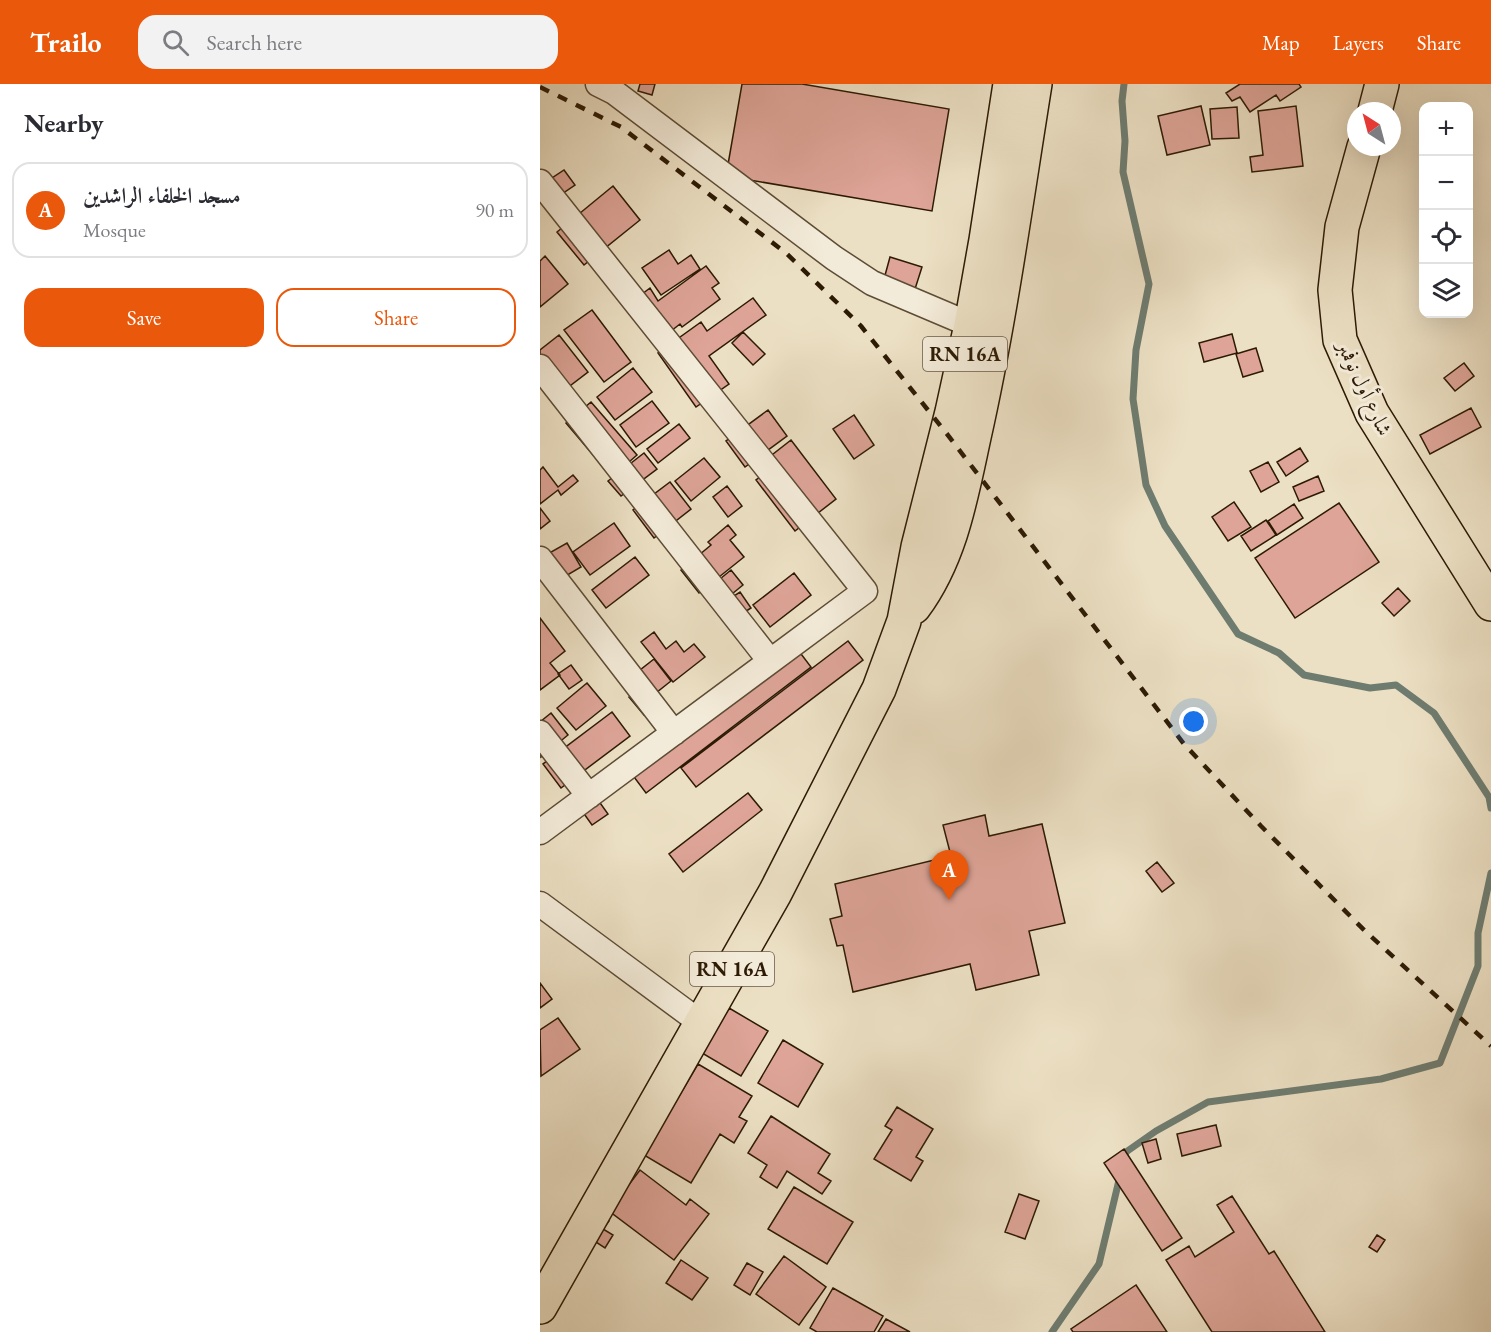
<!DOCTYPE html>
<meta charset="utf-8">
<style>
:root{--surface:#fff;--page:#f2f2f3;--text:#2b2b33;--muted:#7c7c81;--line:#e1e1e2;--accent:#ea580c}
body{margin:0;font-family:"EB Garamond",Amiri,serif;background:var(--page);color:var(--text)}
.controls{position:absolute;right:18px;top:18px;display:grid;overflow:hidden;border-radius:12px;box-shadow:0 6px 24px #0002}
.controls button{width:54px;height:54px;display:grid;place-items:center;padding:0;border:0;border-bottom:2px solid var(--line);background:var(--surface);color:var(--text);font:30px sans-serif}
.compass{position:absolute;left:807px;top:18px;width:54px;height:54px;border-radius:50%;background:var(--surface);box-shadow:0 6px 24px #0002;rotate:324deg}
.you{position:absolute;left:654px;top:638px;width:21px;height:21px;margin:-15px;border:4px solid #fff;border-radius:50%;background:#1a73e8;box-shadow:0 0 0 9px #1a73e833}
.badge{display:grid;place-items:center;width:39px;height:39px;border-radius:50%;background:var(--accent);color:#fff;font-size:20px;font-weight:700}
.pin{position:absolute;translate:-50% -50px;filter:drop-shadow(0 2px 3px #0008)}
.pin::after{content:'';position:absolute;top:32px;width:21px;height:18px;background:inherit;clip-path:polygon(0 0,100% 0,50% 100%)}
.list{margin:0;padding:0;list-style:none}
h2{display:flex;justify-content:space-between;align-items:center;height:78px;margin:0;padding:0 24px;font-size:26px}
h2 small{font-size:20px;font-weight:400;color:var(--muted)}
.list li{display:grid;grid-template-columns:39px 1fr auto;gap:18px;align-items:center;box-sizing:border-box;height:96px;margin:0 12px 12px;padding:0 12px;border:2px solid var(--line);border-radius:18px}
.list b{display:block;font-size:22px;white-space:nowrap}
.list p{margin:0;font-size:20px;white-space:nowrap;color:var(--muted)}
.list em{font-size:20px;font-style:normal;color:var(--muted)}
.actions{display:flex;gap:12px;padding:18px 24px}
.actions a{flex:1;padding:14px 0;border:2px solid var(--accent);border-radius:18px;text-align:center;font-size:21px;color:var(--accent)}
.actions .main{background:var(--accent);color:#fff}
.icon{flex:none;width:33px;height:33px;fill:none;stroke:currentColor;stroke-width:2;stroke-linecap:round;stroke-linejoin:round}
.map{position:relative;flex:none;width:951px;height:1248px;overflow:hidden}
header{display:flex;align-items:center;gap:36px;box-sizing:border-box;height:84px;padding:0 30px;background:var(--accent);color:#fff}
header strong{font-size:28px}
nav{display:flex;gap:33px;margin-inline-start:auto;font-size:21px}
.search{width:420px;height:54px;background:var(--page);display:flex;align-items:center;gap:15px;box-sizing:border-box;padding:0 21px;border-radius:18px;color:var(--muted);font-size:22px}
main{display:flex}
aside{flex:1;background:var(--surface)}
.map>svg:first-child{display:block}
</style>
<header>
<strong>Trailo</strong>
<div class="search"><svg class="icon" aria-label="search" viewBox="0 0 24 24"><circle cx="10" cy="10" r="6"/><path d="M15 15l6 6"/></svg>Search here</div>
<nav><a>Map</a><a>Layers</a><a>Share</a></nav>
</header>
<main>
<aside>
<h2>Nearby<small></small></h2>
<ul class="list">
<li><span class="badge">A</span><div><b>مسجد الخلفاء الراشدين</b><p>Mosque</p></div><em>90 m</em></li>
</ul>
<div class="actions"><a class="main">Save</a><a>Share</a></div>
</aside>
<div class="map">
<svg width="951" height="1248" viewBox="0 0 951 1248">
<rect width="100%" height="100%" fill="#ece0c4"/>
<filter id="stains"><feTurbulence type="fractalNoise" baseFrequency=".00333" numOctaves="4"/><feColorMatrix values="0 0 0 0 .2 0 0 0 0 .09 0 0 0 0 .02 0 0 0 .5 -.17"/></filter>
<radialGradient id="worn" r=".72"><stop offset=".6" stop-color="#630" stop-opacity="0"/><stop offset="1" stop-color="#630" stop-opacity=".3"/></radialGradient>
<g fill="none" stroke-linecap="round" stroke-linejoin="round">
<path stroke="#6e7c70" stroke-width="7" d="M 584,0 L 582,17 L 585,57 L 583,88 L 609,200 L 596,266 L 593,315 L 606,401 L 625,442 L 698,550 L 739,569 L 764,591 L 830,604 L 856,601 L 894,629 L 949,713 L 951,724
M 584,1075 L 586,1068 L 616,1047 L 668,1018 L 841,995 L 900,979 L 938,882 L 938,849 L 951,789
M 512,1248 L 559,1180 L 580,1092"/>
</g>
<path fill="#dda497" stroke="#2d1a05" stroke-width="1.5" d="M 100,0 L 115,0 L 112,11 L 98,7 Z
M 202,0 L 262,0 L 409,25 L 392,127 L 186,92 Z
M 700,0 L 759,0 L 761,3 L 740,17 L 736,11 L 710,28 L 700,13 L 692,17 L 686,9 Z
M 661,22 L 670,61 L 627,71 L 618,32 Z
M 756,22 L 763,82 L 712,88 L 710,73 L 723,71 L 718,27 Z
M 697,23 L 699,54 L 672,55 L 670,25 Z
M 24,86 L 35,101 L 10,118 L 0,102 Z
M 73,102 L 100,136 L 44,181 L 17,148 Z
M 129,166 L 138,180 L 151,171 L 160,185 L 121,211 L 102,184 Z
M 5,172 L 28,200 L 0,223 L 0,177 Z
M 350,173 L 382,183 L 375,205 L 344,195 Z
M 166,182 L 179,199 L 172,204 L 180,215 L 142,243 L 140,240 L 117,258 L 89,220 L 110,204 L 118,217 Z
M 213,214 L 226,231 L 169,272 L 189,300 L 156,323 L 118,269 L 161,238 L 167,247 Z
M 52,226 L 91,278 L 64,298 L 24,246 Z
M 203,248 L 225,270 L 213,281 L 192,259 Z
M 692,250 L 697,269 L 664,278 L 659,259 Z
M 19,251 L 48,288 L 18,311 L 0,289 L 0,266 Z
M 716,264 L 723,287 L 703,293 L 696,270 Z
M 924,279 L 934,292 L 915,307 L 904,294 Z
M 93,284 L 112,308 L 75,336 L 57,313 Z
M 112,317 L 129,339 L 96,363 L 80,341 Z
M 51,318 L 97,371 L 89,378 L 82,370 L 65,385 L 26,339 Z
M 931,324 L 941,343 L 890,370 L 880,351 Z
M 228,326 L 247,352 L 205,383 L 186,357 Z
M 314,331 L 334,361 L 314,375 L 293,345 Z
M 139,340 L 150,354 L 118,379 L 107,365 Z
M 251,356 L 296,415 L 255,447 L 216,396 L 229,386 L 223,378 Z
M 760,364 L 768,377 L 746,392 L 737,378 Z
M 104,369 L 117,385 L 81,412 L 68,397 Z
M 164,374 L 180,393 L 151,417 L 135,397 Z
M 728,378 L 739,398 L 721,408 L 710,387 Z
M 3,383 L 18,403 L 33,391 L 38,397 L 21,411 L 18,406 L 0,420 L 0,386 Z
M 778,392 L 784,407 L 759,417 L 753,403 Z
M 130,398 L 151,425 L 114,454 L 93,426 Z
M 187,402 L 202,422 L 188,433 L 173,413 Z
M 694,418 L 711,443 L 688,457 L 672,433 Z
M 799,419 L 839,478 L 755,534 L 715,474 Z
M 754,420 L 763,434 L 737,451 L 728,437 Z
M 0,424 L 10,437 L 0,445 Z
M 726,436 L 736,451 L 711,467 L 701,452 Z
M 74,439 L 90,462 L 50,491 L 33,468 Z
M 188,441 L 196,451 L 190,456 L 204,473 L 159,509 L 141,486 L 171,461 L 168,458 Z
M 27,459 L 41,483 L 19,496 L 4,472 Z
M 95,473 L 109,491 L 66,524 L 52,506 Z
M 191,486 L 203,501 L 176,523 L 164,508 Z
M 254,489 L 271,511 L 230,543 L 213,521 Z
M 858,504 L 870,517 L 854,532 L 842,519 Z
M 200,508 L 211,524 L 191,537 L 180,521 Z
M 0,534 L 25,567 L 10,579 L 20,591 L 0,606 Z
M 114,548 L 126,565 L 136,557 L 144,568 L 154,560 L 165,573 L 133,598 L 101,558 Z
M 308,557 L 323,576 L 156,703 L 141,684 Z
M 255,562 L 271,583 L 106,709 L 91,689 Z
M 114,575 L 131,597 L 111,613 L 117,621 L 104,631 L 89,613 L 103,601 L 95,590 Z
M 31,581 L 42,596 L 29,605 L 18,590 Z
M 47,599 L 66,622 L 36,646 L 17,624 Z
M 72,628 L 90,652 L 21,704 L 3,680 Z
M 11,629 L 28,651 L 1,673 L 0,638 Z
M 53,709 L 68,730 L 52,741 L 37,720 Z
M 208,709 L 222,726 L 143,788 L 129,770 Z
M 445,731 L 449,752 L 502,740 L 525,839 L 489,847 L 499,891 L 436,906 L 430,880 L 313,908 L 303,861 L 297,862 L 290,835 L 302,832 L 295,800 L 411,772 L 403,741 Z
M 617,778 L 634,799 L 622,808 L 606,787 Z
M 0,899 L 12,915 L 0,924 Z
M 189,924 L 228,947 L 201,992 L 162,969 Z
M 18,934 L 40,965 L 1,992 L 0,946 Z
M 243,956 L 283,980 L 258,1023 L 218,999 Z
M 158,980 L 212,1012 L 199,1033 L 207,1037 L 194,1059 L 180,1050 L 151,1099 L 104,1071 Z
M 357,1023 L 393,1045 L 376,1073 L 383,1077 L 371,1097 L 334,1075 L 352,1046 L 345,1042 Z
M 231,1032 L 290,1070 L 278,1089 L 291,1097 L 282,1110 L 247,1087 L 237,1104 L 220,1093 L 227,1081 L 208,1069 Z
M 676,1041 L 681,1062 L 642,1072 L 637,1050 Z
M 616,1055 L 621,1075 L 608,1079 L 602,1059 Z
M 584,1065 L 642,1154 L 622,1167 L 564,1079 Z
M 100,1086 L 146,1121 L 150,1115 L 169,1130 L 134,1176 L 69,1127 Z
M 254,1103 L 313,1138 L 287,1180 L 228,1145 Z
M 479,1110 L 499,1117 L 485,1155 L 465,1148 Z
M 692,1112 L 729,1170 L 734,1167 L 785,1248 L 672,1248 L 626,1176 L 649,1162 L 655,1173 L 694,1148 L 677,1121 Z
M 55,1128 L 69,1137 L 63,1145 L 73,1151 L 65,1164 L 42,1149 Z
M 837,1151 L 845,1156 L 837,1168 L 829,1163 Z
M 244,1172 L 286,1203 L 259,1241 L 216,1210 Z
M 141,1176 L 168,1194 L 152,1216 L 126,1199 Z
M 207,1179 L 223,1188 L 210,1211 L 194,1201 Z
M 596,1201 L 627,1248 L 533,1248 L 531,1245 Z
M 293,1204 L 343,1232 L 334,1248 L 277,1248 L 270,1244 Z
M 346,1235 L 370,1248 L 338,1248 Z"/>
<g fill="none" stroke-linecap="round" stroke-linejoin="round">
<g stroke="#5d4c35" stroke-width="27">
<path id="street" d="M 58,0 L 74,8 L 294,174 L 332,199 L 431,241
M 0,98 L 325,507 L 0,748
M 0,283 L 230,577
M 0,475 L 134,649
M 0,649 L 49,712
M 0,820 L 161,939"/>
</g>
<g stroke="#2d1a05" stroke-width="36">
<path id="primary" d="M 835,27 L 842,0
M 824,63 L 802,143 L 795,206 L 800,256 L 832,329 L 951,520
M 374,523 C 411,473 421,413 434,353 C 460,237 476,118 495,0
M 0,1223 L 235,809 L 339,605 L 364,537 L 378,463 L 412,328 L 431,241 L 446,156 L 470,0"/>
</g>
<use href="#street" stroke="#f3ebd9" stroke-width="24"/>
<use href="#primary" stroke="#ece0c4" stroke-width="33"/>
<path stroke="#2d1a05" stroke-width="4.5" stroke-dasharray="10 10" stroke-linecap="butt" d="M 0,3 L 81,43 L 246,169 L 321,242 L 407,350 L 644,660 L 721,742 L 825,847 L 951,962"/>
</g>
<g text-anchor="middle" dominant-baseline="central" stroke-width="6" stroke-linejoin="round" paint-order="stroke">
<g fill="#f3ebd9" stroke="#685945" stroke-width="1.5">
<rect x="383" y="253" width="84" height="34" rx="4.5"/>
<rect x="150" y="868" width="84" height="34" rx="4.5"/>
</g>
<g font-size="20" font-weight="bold" fill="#2d1a05">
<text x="425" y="270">RN 16A</text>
<text x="192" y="885">RN 16A</text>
</g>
<g font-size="21" fill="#2d1a05" stroke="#f3ebd9">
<text transform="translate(825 304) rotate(65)">شارع أول نوفمبر</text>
</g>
</g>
<rect width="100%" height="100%" filter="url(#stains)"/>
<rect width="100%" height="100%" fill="url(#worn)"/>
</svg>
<div class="controls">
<button>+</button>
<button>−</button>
<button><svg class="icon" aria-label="locate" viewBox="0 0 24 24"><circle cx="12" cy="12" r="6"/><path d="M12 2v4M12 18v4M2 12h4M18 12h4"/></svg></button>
<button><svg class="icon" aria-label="layers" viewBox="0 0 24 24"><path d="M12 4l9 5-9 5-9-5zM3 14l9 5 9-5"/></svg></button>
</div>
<svg class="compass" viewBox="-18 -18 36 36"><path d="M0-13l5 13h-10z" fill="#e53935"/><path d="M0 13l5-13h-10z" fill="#7c7c81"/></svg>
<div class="you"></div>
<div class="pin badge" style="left:409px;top:816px">A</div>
</div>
</main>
